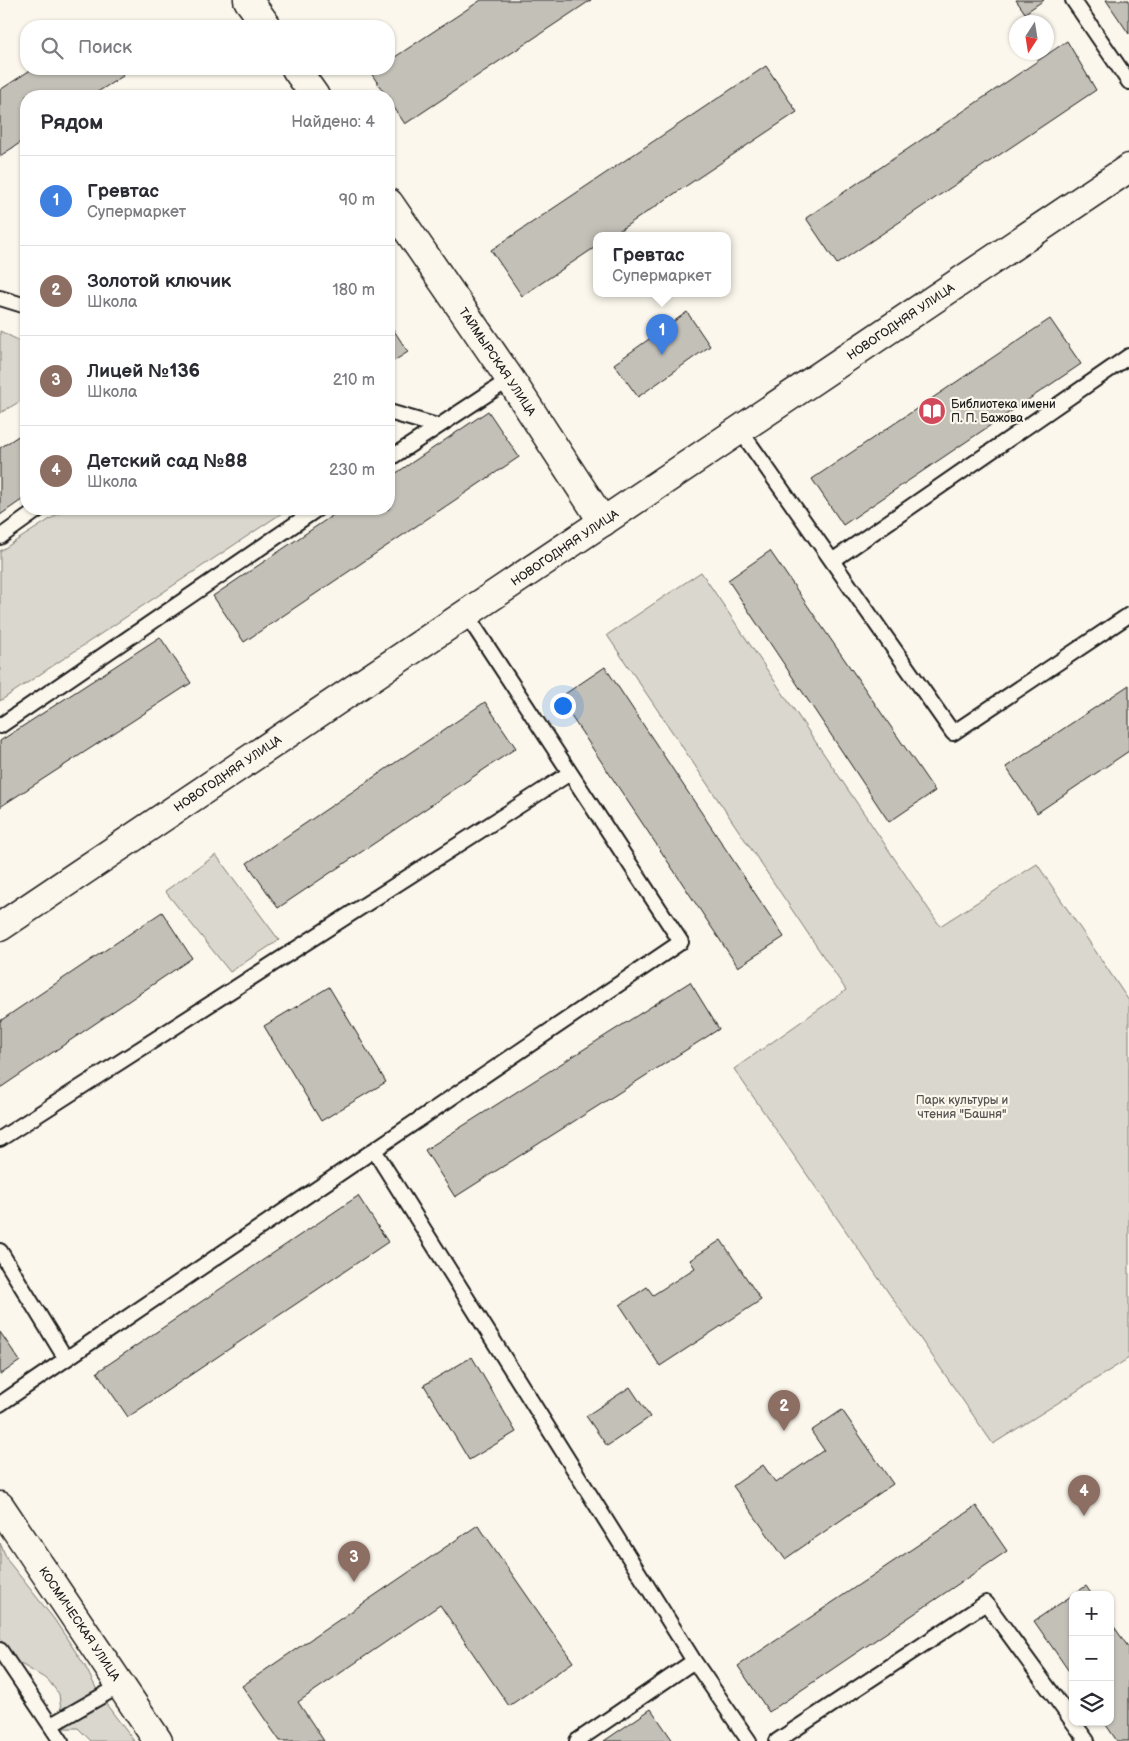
<!DOCTYPE html>
<html lang="ru">
<meta charset="utf-8">
<style>
:root{--surface:#fff;--page:#f2f2f3;--text:#2b2b33;--muted:#7c7c81;--line:#e1e1e2;--accent:#d1495b}
body{margin:0;font-family:"Balsamiq Sans",sans-serif;background:var(--page);color:var(--text)}
.controls{position:absolute;right:15px;bottom:15px;display:grid;overflow:hidden;border-radius:10px;box-shadow:0 1px 4px #0004}
.controls button{width:45px;height:45px;display:grid;place-items:center;padding:0;border:0;border-bottom:1px solid var(--line);background:var(--surface);color:var(--text);font:25px sans-serif}
.compass{position:absolute;left:1009px;top:15px;width:45px;height:45px;border-radius:50%;background:var(--surface);box-shadow:0 1px 4px #0004;rotate:192deg}
.you{position:absolute;left:562px;top:705px;width:18px;height:18px;margin:-12px;border:4px solid #fff;border-radius:50%;background:#1a73e8;box-shadow:0 0 0 8px #1a73e833}
.badge{display:grid;place-items:center;width:32px;height:32px;border-radius:50%;background:var(--accent);color:#fff;font-size:16px;font-weight:700}
.pin{position:absolute;translate:-50% -41px;filter:drop-shadow(0 1px 2px #0008)}
.pin::after{content:'';position:absolute;top:26px;width:18px;height:15px;background:inherit;clip-path:polygon(0 0,100% 0,50% 100%)}
.popup{position:absolute;left:593px;top:232px;width:138px;height:65px;box-sizing:border-box;display:grid;place-content:center;border-radius:10px;background:var(--surface);filter:drop-shadow(0 1px 4px #0005);font-size:16px;white-space:nowrap;color:var(--muted)}
.popup b{font-size:19px;color:var(--text)}
.popup::after{content:'';position:absolute;left:50%;top:100%;margin-left:-10px;border:10px solid transparent;border-top-color:var(--surface)}
.list{margin:0;padding:0;list-style:none}
h2{display:flex;justify-content:space-between;align-items:center;height:65px;margin:0;padding:0 20px;font-size:21px}
h2 small{font-size:16px;font-weight:400;color:var(--muted)}
.list li{display:grid;grid-template-columns:32px 1fr auto;gap:15px;align-items:center;box-sizing:border-box;height:90px;padding:0 20px;border-top:1px solid var(--line)}
.list b{display:block;font-size:19px;white-space:nowrap}
.list p{margin:0;font-size:16px;white-space:nowrap;color:var(--muted)}
.list em{font-size:16px;font-style:normal;color:var(--muted)}
.icon{flex:none;width:28px;height:28px;fill:none;stroke:currentColor;stroke-width:2;stroke-linecap:round;stroke-linejoin:round}
.map{position:relative;flex:none;width:1129px;height:1741px;overflow:hidden}
.search{position:absolute;background:var(--surface);box-shadow:0 1px 4px #0004;left:20px;top:20px;width:375px;height:55px;display:flex;align-items:center;gap:12px;box-sizing:border-box;padding:0 18px;border-radius:20px;color:var(--muted);font-size:19px}
.panel{position:absolute;background:var(--surface);box-shadow:0 1px 4px #0004;left:20px;top:90px;width:375px;height:425px;border-radius:20px}
.map>svg:first-child{display:block}
</style>
<div class="map">
<svg width="1129" height="1741" viewBox="0 0 1129 1741">
<rect width="100%" height="100%" fill="#fbf7ec"/>
<filter id="ink" filterUnits="userSpaceOnUse"><feTurbulence type="fractalNoise" baseFrequency=".02" numOctaves="2"/><feDisplacementMap in="SourceGraphic" scale="10" xChannelSelector="R" yChannelSelector="G"/><feConvolveMatrix kernelMatrix="1 2 1 2 8 2 1 2 1" color-interpolation-filters="sRGB"/></filter>
<g filter="url(#ink)">
<path fill="#dad7ce" stroke="#7b7a75" d="M 0,331 L 26,344 L 26,398 L 0,413 Z
M 66,509 L 288,509 L 0,701 L 0,551 Z
M 701,572 L 940,926 L 1037,864 L 1129,1001 L 1129,1358 L 993,1444 L 734,1069 L 846,990 L 607,635 Z
M 216,855 L 279,940 L 230,972 L 165,891 Z
M 0,1543 L 8,1561 L 54,1619 L 85,1666 L 100,1696 L 134,1741 L 91,1741 L 78,1728 L 63,1728 L 59,1694 L 48,1680 L 14,1660 L 0,1638 Z"/>
<path fill="#c3c0b8" stroke="#1c1c1c" d="M 481,0 L 591,0 L 405,124 L 389,100 L 389,96 L 386,96 L 371,73 L 377,69 L 389,69 L 389,61 Z
M 1016,0 L 1044,0 L 1025,13 Z
M 1106,0 L 1129,0 L 1129,34 Z
M 1067,41 L 1096,90 L 837,264 L 806,218 Z
M 766,66 L 797,112 L 611,236 L 597,236 L 597,246 L 522,296 L 491,250 Z
M 32,69 L 118,69 L 123,76 L 91,96 L 26,96 L 26,139 L 0,156 L 0,90 Z
M 687,312 L 710,346 L 638,397 L 614,364 Z
M 1050,319 L 1081,364 L 843,525 L 812,479 Z
M 389,323 L 408,352 L 389,364 Z
M 488,411 L 519,457 L 244,642 L 213,596 L 342,509 L 389,509 L 389,478 Z
M 26,431 L 26,497 L 0,515 L 0,448 Z
M 770,551 L 935,791 L 889,822 L 728,580 Z
M 160,637 L 191,683 L 0,807 L 0,741 Z
M 605,667 L 784,937 L 738,967 L 559,698 Z
M 1129,685 L 1129,751 L 1037,813 L 1006,767 Z
M 485,702 L 516,748 L 278,908 L 247,863 Z
M 162,912 L 192,958 L 0,1088 L 0,1021 Z
M 690,982 L 719,1029 L 455,1197 L 425,1150 Z
M 329,987 L 386,1082 L 321,1121 L 264,1026 Z
M 358,1196 L 388,1242 L 128,1417 L 97,1372 Z
M 721,1240 L 761,1300 L 660,1366 L 620,1305 L 647,1287 L 653,1295 L 695,1268 L 690,1260 Z
M 0,1332 L 20,1361 L 0,1375 Z
M 472,1357 L 516,1432 L 469,1460 L 424,1385 Z
M 630,1387 L 650,1417 L 607,1446 L 586,1416 Z
M 842,1410 L 893,1484 L 785,1559 L 733,1486 L 763,1465 L 776,1483 L 824,1450 L 811,1431 Z
M 976,1506 L 1007,1551 L 769,1712 L 738,1666 Z
M 478,1525 L 573,1662 L 509,1706 L 440,1605 L 298,1702 L 324,1741 L 280,1741 L 242,1686 Z
M 1086,1586 L 1092,1595 L 1073,1595 L 1073,1677 L 1034,1621 Z
M 1110,1621 L 1129,1648 L 1129,1741 L 1117,1741 L 1104,1722 L 1110,1722 Z
M 651,1709 L 673,1741 L 604,1741 Z"/>
<g fill="none" stroke-linecap="round" stroke-linejoin="round">
<g stroke="#1c1c1c" stroke-width="18">
<path id="service" d="M 1073,0 L 1129,82
M 0,298 L 26,306
M 389,412 L 437,426
M 740,430 L 953,733 L 1129,615
M 389,459 L 510,379
M 0,537 L 39,509
M 832,561 L 1129,356
M 0,726 L 317,509
M 0,1139 L 570,773
M 374,1150 L 681,942 L 466,614
M 0,1251 L 66,1359 L 0,1404
M 66,1359 L 374,1150 L 694,1661 L 577,1741
M 0,1650 L 61,1741
M 694,1661 L 749,1741
M 1073,1722 L 1087,1741
M 51,1725 L 121,1685
M 777,1741 L 986,1603 L 1073,1722"/>
</g>
<g stroke="#1c1c1c" stroke-width="31">
<path id="minor" d="M 248,0 L 267,26
M 296,69 L 315,96
M 389,203 L 510,379 L 603,522
M 0,1506 L 158,1741"/>
</g>
<g stroke="#1c1c1c" stroke-width="31">
<path id="tertiary" d="M 0,927 L 1129,168"/>
</g>
<use href="#service" stroke="#fbf7ec" stroke-width="14"/>
<use href="#minor" stroke="#fbf7ec" stroke-width="28"/>
<use href="#tertiary" stroke="#fbf7ec" stroke-width="28"/>
</g>
</g>
<defs>
<g id="library-disc" transform="scale(1.4375)"><circle r="9.5" fill="#d1495b" stroke="#fbf7ec"/><path d="M-6-4Q-3-5.5-.7-3.5V5Q-3 3-6 4ZM6-4Q3-5.5 .7-3.5V5Q3 3 6 4Z" fill="#fff"/></g>
</defs>
<g fill-rule="evenodd">
<use href="#library-disc" x="932" y="411"/>
</g>
<g text-anchor="middle" dominant-baseline="central" stroke-width="4.5" stroke-linejoin="round" paint-order="stroke">
<g font-size="12" fill="#1c1c1c" stroke="#fbf7ec">
<text transform="translate(901 322) rotate(-34)">НОВОГОДНЯЯ УЛИЦА</text>
<text transform="translate(497 362) rotate(56)">ТАЙМЫРСКАЯ УЛИЦА</text>
<text transform="translate(565 548) rotate(-34)">НОВОГОДНЯЯ УЛИЦА</text>
<text transform="translate(228 774) rotate(-34)">НОВОГОДНЯЯ УЛИЦА</text>
<text transform="translate(79 1624) rotate(56)">КОСМИЧЕСКАЯ УЛИЦА</text>
</g>
<g font-size="12" fill="#1c1c1c" stroke="#fbf7ec" text-anchor="start">
<text x="951" y="404">Библиотека имени<tspan x="951" dy="14">П. П. Бажова</tspan></text>
</g>
<g font-size="12" fill="#555451" stroke="#fbf7ec">
<text x="962" y="1100">Парк культуры и<tspan x="962" dy="14">чтения "Башня"</tspan></text>
</g>
</g>
</svg>
<div class="controls">
<button>+</button>
<button>−</button>
<button><svg class="icon" aria-label="layers" viewBox="0 0 24 24"><path d="M12 4l9 5-9 5-9-5zM3 14l9 5 9-5"/></svg></button>
</div>
<svg class="compass" viewBox="-18 -18 36 36"><path d="M0-13l5 13h-10z" fill="#e53935"/><path d="M0 13l5-13h-10z" fill="#7c7c81"/></svg>
<div class="you"></div>
<div class="pin badge" style="left:662px;top:355px;background:#3f7fe0">1</div>
<div class="popup"><b>Гревтас</b>Супермаркет</div>
<div class="pin badge" style="left:784px;top:1431px;background:#8d6e63">2</div>
<div class="pin badge" style="left:354px;top:1582px;background:#8d6e63">3</div>
<div class="pin badge" style="left:1084px;top:1516px;background:#8d6e63">4</div>
<div class="search"><svg class="icon" aria-label="search" viewBox="0 0 24 24"><circle cx="10" cy="10" r="6"/><path d="M15 15l6 6"/></svg>Поиск</div>
<section class="panel">
<h2>Рядом<small>Найдено: 4</small></h2>
<ul class="list">
<li><span class="badge" style="background:#3f7fe0">1</span><div><b>Гревтас</b><p>Супермаркет</p></div><em>90 m</em></li>
<li><span class="badge" style="background:#8d6e63">2</span><div><b>Золотой ключик</b><p>Школа</p></div><em>180 m</em></li>
<li><span class="badge" style="background:#8d6e63">3</span><div><b>Лицей №136</b><p>Школа</p></div><em>210 m</em></li>
<li><span class="badge" style="background:#8d6e63">4</span><div><b>Детский сад №88</b><p>Школа</p></div><em>230 m</em></li>
</ul>
</section>
</div>
